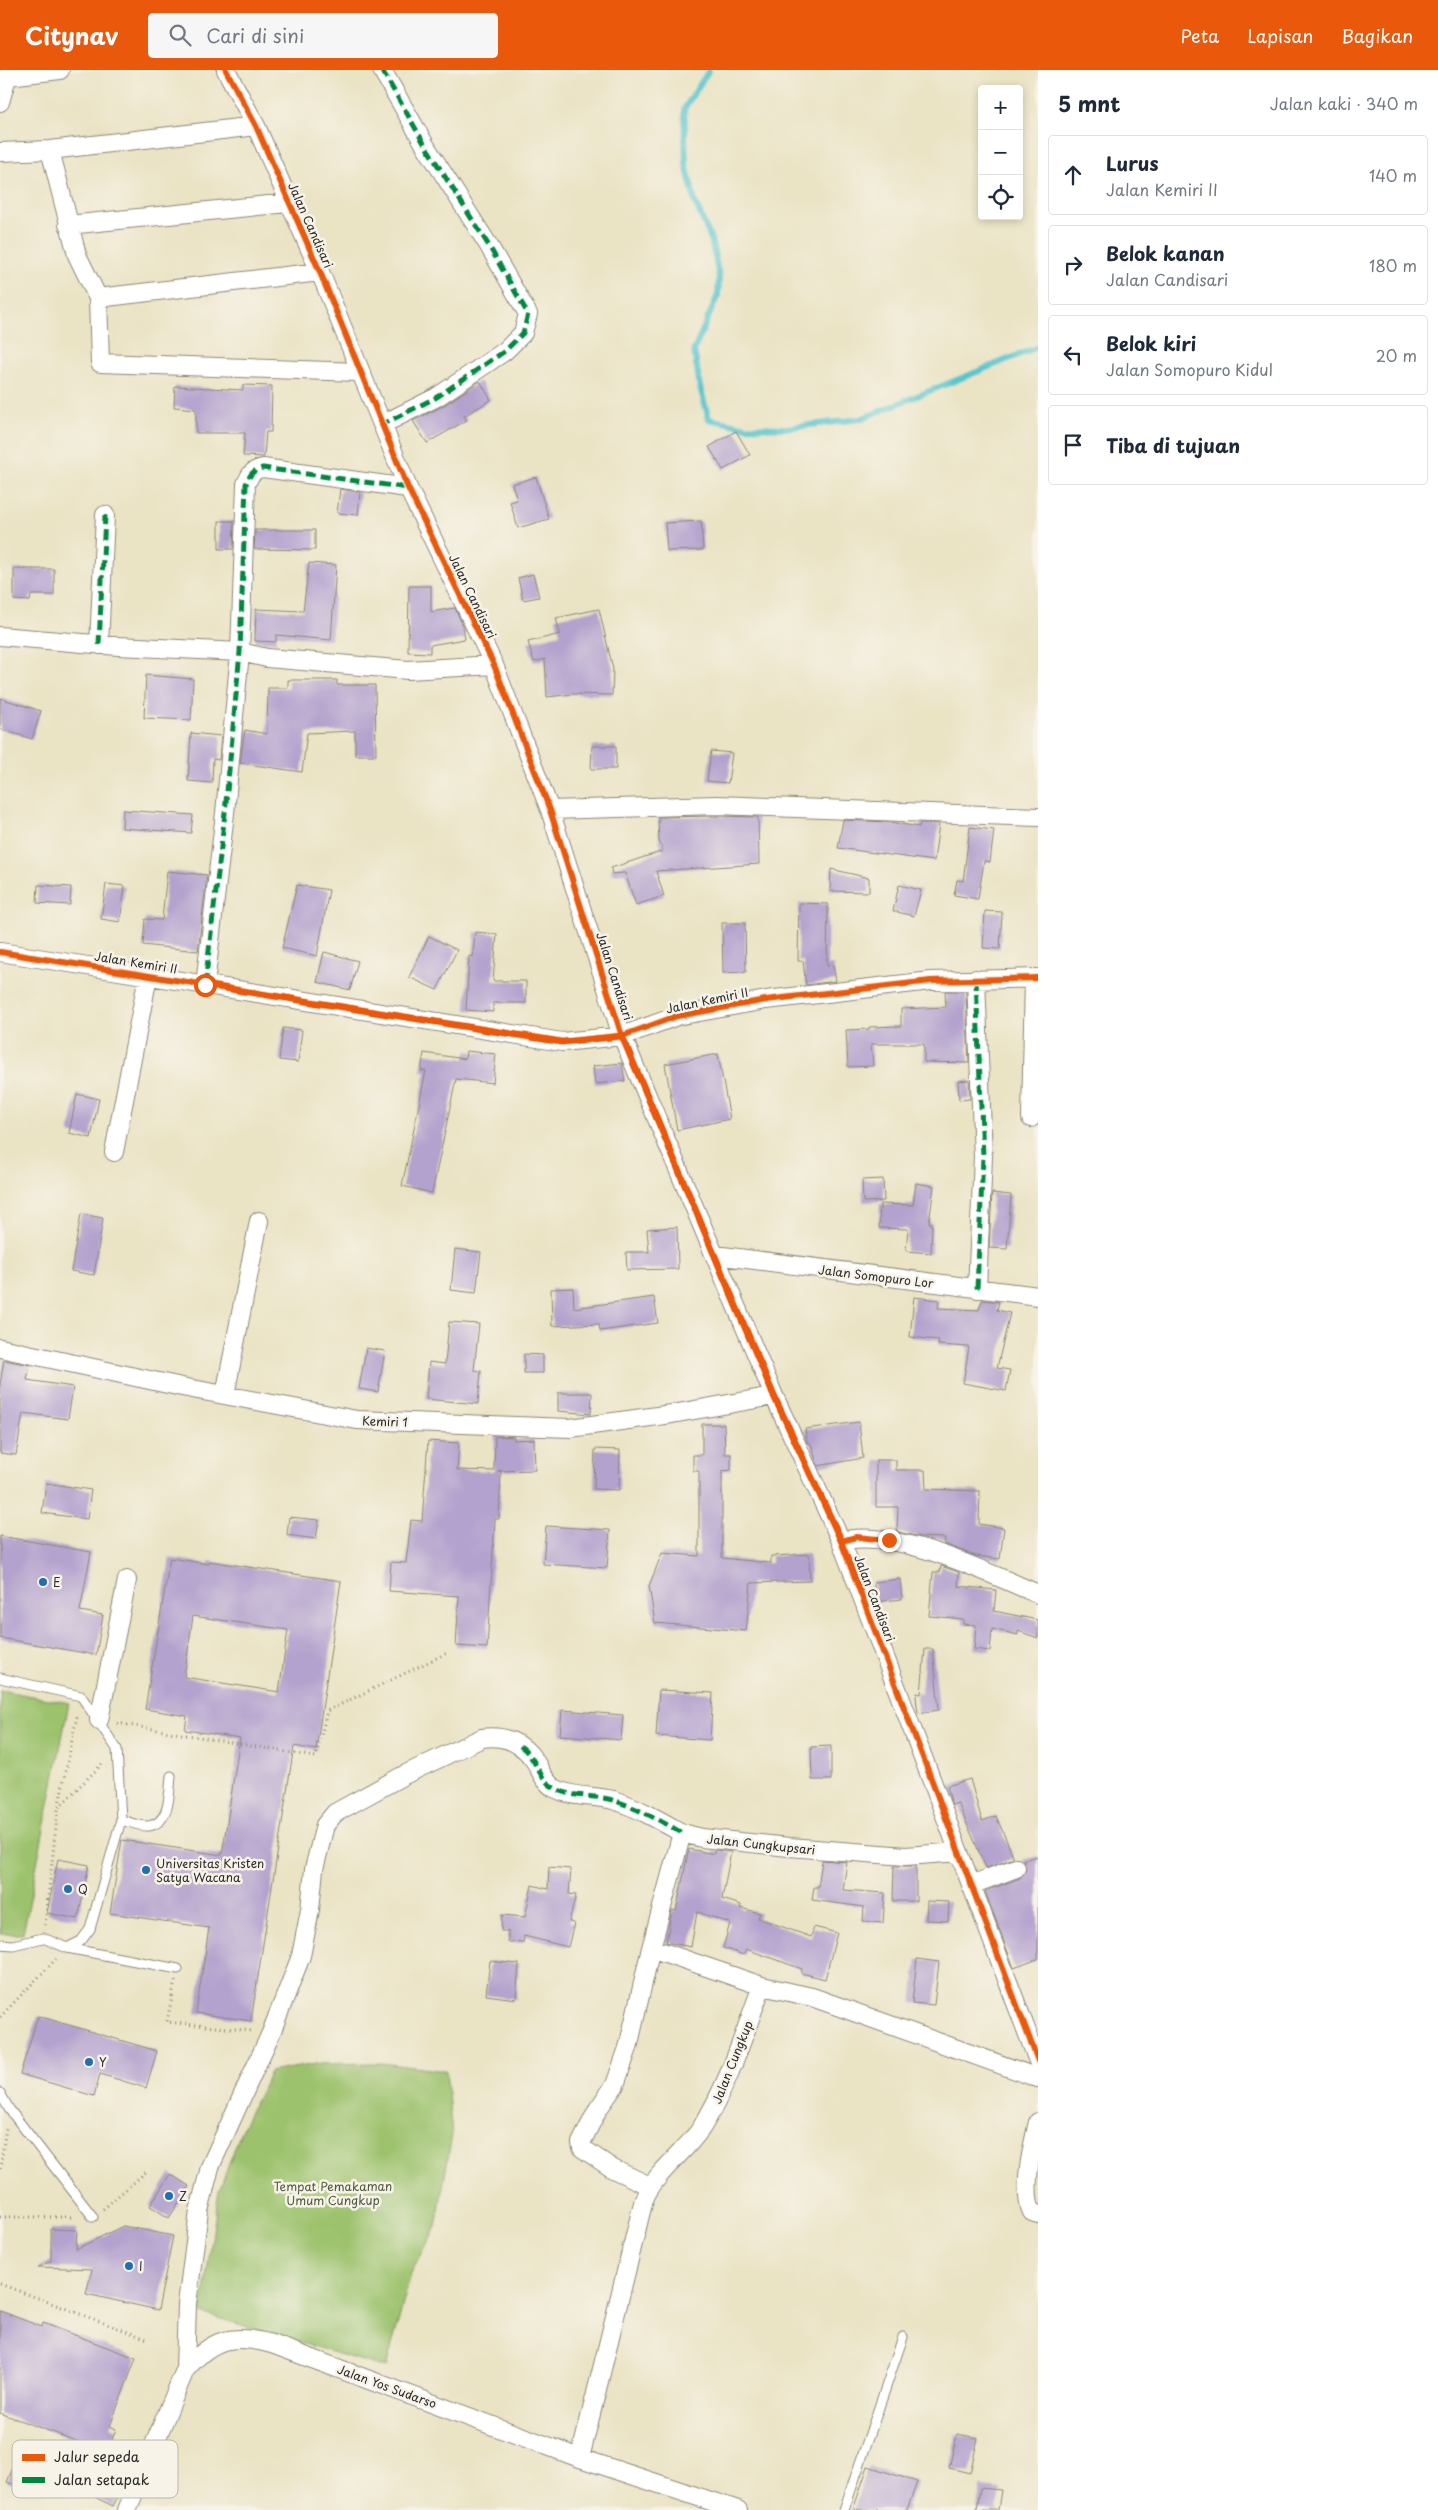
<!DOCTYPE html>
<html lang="id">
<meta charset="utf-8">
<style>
:root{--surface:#fff;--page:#f6f6f7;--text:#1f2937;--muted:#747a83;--line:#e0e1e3;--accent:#ea580c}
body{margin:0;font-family:"Playpen Sans",sans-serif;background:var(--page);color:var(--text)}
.controls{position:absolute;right:15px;top:15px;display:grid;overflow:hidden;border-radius:5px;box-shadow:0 2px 8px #0003}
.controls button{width:45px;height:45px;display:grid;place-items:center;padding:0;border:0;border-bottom:1px solid var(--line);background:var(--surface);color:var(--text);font:25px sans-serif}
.stop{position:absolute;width:15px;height:15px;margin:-11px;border:4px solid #ea580c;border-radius:50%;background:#fff}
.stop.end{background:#ea580c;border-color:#fff;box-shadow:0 1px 5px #0008}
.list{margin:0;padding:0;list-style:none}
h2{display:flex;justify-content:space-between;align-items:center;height:65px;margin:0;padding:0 20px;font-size:21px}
h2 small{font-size:16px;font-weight:400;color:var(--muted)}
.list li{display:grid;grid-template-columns:32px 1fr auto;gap:15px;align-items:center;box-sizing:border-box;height:80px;margin:0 10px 10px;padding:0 10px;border:1px solid var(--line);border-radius:5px}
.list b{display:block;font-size:19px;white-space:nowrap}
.list p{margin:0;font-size:16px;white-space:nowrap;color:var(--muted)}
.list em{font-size:16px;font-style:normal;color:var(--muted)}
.icon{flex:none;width:28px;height:28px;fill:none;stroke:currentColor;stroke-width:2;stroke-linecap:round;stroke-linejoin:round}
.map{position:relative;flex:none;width:1038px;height:2440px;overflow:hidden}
header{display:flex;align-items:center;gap:30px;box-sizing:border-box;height:70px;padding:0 25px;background:var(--accent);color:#fff}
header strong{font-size:24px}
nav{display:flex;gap:28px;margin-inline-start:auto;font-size:18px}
.search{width:350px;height:45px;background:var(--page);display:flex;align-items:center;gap:12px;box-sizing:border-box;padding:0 18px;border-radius:5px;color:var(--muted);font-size:19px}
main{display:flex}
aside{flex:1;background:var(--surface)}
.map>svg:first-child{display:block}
</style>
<header>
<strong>Citynav</strong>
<div class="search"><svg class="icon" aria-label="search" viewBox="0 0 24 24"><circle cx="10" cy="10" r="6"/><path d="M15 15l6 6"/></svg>Cari di sini</div>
<nav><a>Peta</a><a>Lapisan</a><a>Bagikan</a></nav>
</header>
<main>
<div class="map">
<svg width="1038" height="2440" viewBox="0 0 1038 2440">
<rect width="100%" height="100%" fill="#f7f3e8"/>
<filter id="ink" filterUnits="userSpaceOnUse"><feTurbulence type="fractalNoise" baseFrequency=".02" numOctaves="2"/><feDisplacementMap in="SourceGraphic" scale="10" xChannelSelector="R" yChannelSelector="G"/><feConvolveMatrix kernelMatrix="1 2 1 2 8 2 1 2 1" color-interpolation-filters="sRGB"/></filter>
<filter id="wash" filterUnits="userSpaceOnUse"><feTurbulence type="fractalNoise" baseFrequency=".0096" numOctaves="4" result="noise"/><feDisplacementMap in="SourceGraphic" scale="20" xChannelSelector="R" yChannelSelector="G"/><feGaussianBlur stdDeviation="1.12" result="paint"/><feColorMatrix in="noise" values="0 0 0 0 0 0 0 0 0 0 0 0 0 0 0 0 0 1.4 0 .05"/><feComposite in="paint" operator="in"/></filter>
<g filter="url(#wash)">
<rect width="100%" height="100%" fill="#eae3c4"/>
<path fill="#9dc26d" stroke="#64764c" d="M 0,1620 L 69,1633 L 23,1864 L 0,1864 Z
M 381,1993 L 446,2001 L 452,2065 L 436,2157 L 411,2203 L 386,2298 L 201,2243 L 219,2121 L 243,2056 L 270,2002 L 316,1994 Z"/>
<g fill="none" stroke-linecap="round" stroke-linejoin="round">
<path stroke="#58c5ce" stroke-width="6" d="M 709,0 L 684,39 L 686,94 L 695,132 L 711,169 L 719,206 L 718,225 L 694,280 L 700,317 L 709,349 L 746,357 L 785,358 L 860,349 L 1038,277"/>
</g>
<g id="blocks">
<path fill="#b3a2ce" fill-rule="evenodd" d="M 480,311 L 491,330 L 464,346 L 467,350 L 427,373 L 413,351 L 443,336 Z
M 243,315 L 272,316 L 271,362 L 266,362 L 264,387 L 243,386 L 245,363 L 196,363 L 196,339 L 174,337 L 175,316 L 243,320 Z
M 736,361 L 750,385 L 723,400 L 709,377 Z
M 536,407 L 549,449 L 518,458 L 510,432 L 517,430 L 512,414 Z
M 340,419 L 360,422 L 358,445 L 337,443 Z
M 219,451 L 234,451 L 233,479 L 219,479 Z
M 701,451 L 703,480 L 667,481 L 665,453 Z
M 255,460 L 315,460 L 315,480 L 254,479 Z
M 309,493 L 336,495 L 331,570 L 276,565 L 276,572 L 255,571 L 256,539 L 303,541 Z
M 14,499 L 54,499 L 54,525 L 31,525 L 30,531 L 14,530 Z
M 533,504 L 539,527 L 523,530 L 518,508 Z
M 409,516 L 431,516 L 431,542 L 455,538 L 463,556 L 465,569 L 430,575 L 430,583 L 408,582 Z
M 599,539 L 613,599 L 612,625 L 573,624 L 547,627 L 545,589 L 534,592 L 528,572 L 560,564 L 556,548 Z
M 146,605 L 193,609 L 191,650 L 144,648 Z
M 288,610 L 337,610 L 337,615 L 375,615 L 376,685 L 355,685 L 355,661 L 307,663 L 302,702 L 240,693 L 245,660 L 267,664 L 268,618 L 288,618 Z
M 0,628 L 41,641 L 32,669 L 0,659 Z
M 191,663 L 221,666 L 219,690 L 213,689 L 212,713 L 188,711 Z
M 592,676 L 616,676 L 616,699 L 591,699 Z
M 711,681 L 732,683 L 728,713 L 707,711 Z
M 123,740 L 193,745 L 191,763 L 122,758 Z
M 717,746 L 758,747 L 759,794 L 656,801 L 664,826 L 636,835 L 625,803 L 612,804 L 611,798 L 663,781 L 659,771 L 658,747 Z
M 843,750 L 889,752 L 919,757 L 920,753 L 939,754 L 934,791 L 838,778 Z
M 970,757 L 994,760 L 990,792 L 984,791 L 978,829 L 954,825 L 957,810 L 963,811 Z
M 831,799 L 869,808 L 869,822 L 830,821 Z
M 167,801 L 207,805 L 198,881 L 143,875 L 145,849 L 162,850 Z
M 106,814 L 125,816 L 120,852 L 101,849 Z
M 38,815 L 71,817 L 70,835 L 37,833 Z
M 297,815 L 329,820 L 317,886 L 282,878 Z
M 899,815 L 921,820 L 914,846 L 893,841 Z
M 799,833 L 828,834 L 827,896 L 833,895 L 836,911 L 806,915 L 803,891 L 798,891 Z
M 985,841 L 1002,842 L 1000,879 L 983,878 Z
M 722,853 L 745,853 L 746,902 L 723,903 Z
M 475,862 L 497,864 L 493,911 L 526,911 L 526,933 L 493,933 L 493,942 L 466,940 L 469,886 L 473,887 Z
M 429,866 L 457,880 L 437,920 L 409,907 Z
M 324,882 L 358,891 L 350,920 L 317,912 Z
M 945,921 L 966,921 L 969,993 L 924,992 L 924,974 L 871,974 L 873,996 L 848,997 L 846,960 L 869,959 L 869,957 L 901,956 L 901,939 L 946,937 Z
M 283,958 L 302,960 L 298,992 L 279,990 Z
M 466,981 L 496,984 L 493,1013 L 456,1009 L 432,1123 L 402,1116 L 426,1001 L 421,1001 L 424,983 L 465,989 Z
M 718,984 L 730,1049 L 677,1060 L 665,994 Z
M 622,993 L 625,1011 L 595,1014 L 593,996 Z
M 969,1010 L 970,1029 L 959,1030 L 958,1011 Z
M 77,1024 L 99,1029 L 91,1068 L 69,1063 Z
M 883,1109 L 884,1131 L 863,1132 L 862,1110 Z
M 916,1113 L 934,1116 L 929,1153 L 932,1153 L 931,1183 L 906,1181 L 908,1159 L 879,1158 L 880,1134 L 913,1135 Z
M 992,1123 L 1011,1125 L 1007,1179 L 989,1178 Z
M 81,1144 L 103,1148 L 94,1205 L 71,1201 Z
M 677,1157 L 678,1199 L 627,1200 L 626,1182 L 649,1182 L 647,1159 Z
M 455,1179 L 481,1182 L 476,1223 L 451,1220 Z
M 573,1218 L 574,1238 L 654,1227 L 658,1253 L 600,1261 L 599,1254 L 552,1256 L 551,1219 Z
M 914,1227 L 939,1230 L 938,1238 L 979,1240 L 982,1230 L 999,1232 L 997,1240 L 1010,1243 L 997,1298 L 1010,1300 L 1006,1321 L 963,1313 L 969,1277 L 938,1275 L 939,1270 L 910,1267 Z
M 449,1252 L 479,1254 L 474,1300 L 481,1301 L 478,1334 L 426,1329 L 429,1292 L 445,1294 Z
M 366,1278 L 385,1281 L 378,1322 L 359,1319 Z
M 524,1284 L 543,1285 L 543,1303 L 524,1303 Z
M 4,1290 L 30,1295 L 27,1310 L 73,1317 L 68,1349 L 23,1343 L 16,1385 L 0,1383 L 0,1314 Z
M 558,1323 L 592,1323 L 591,1344 L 558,1341 Z
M 859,1352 L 863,1388 L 818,1396 L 811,1374 L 807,1372 L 805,1359 Z
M 702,1354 L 724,1354 L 725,1384 L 731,1384 L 731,1400 L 722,1401 L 722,1488 L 771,1493 L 771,1486 L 809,1484 L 810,1511 L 751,1513 L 746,1561 L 655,1553 L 649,1516 L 662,1483 L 699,1486 L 699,1401 L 693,1401 L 693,1385 L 702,1385 Z
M 495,1366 L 514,1367 L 514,1370 L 534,1369 L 535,1400 L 498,1401 L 501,1401 L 499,1449 L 495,1449 L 487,1578 L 456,1576 L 459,1526 L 389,1521 L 391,1492 L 406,1493 L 411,1450 L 422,1451 L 428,1371 L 459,1373 L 457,1400 L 494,1401 Z
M 595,1379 L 620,1380 L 619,1420 L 594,1419 Z
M 876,1390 L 896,1390 L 896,1400 L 925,1400 L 926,1419 L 980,1421 L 979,1454 L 1004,1458 L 1000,1489 L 976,1486 L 944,1474 L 945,1468 L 921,1467 L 897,1462 L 898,1437 L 876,1437 Z
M 46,1413 L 91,1420 L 87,1449 L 42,1443 Z
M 289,1447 L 319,1450 L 316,1469 L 287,1465 Z
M 546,1456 L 610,1460 L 607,1498 L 543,1494 Z
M 0,1466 L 91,1482 L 80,1541 L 103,1545 L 96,1585 L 0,1568 Z
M 170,1488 L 209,1494 L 209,1491 L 341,1511 L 316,1680 L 294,1676 L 251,1951 L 196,1943 L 209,1858 L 110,1843 L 122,1770 L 222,1785 L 240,1668 L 185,1660 L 187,1646 L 145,1639 ZM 193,1546 L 288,1560 L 279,1622 L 184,1607 Z
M 941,1496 L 959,1502 L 958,1516 L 996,1520 L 994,1541 L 1038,1550 L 1038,1568 L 1018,1561 L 1018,1565 L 992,1559 L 990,1581 L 974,1579 L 976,1555 L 963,1554 L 963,1549 L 929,1546 L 933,1502 L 940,1502 Z
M 900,1509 L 902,1529 L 875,1532 L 874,1512 Z
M 925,1579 L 933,1579 L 939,1640 L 918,1643 L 916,1627 L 917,1623 L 921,1624 Z
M 659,1620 L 713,1623 L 710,1670 L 656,1666 Z
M 562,1640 L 623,1645 L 621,1670 L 560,1665 Z
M 831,1676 L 831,1710 L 812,1710 L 811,1677 Z
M 970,1709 L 982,1751 L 996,1746 L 1014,1788 L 986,1798 L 958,1733 L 952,1735 L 947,1716 Z
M 689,1779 L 714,1784 L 714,1780 L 731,1782 L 722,1829 L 741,1835 L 740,1838 L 760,1843 L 758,1848 L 811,1867 L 814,1857 L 837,1863 L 825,1909 L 801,1903 L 802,1899 L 746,1879 L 744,1885 L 723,1878 L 730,1853 L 697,1842 L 691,1877 L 666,1872 L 672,1840 L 676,1841 Z
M 1038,1786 L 1038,1889 L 1014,1898 L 985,1821 L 1020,1808 L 1026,1799 L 1023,1790 Z
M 58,1789 L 89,1795 L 78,1849 L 47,1843 Z
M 822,1790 L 847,1792 L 843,1820 L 885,1823 L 883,1853 L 863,1851 L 864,1837 L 812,1830 L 814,1817 L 818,1817 Z
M 894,1796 L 916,1796 L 916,1831 L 893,1831 Z
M 549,1797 L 571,1799 L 569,1824 L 576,1825 L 569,1852 L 574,1853 L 568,1877 L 524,1866 L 523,1873 L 508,1872 L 508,1861 L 501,1861 L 502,1845 L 525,1847 L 532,1815 L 548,1819 Z
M 927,1831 L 949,1832 L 948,1851 L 926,1850 Z
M 917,1889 L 939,1892 L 934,1935 L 912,1933 Z
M 490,1891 L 519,1894 L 516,1929 L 486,1925 Z
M 38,1946 L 157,1981 L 146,2018 L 100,2004 L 94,2026 L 20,2004 Z
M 170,2104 L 189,2116 L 169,2148 L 150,2136 Z
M 123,2156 L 173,2166 L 158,2240 L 86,2224 L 92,2199 L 38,2197 L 51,2191 L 51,2159 L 77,2160 L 76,2179 Z
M 0,2241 L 42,2257 L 43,2253 L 136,2288 L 110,2356 L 116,2359 L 99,2404 L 123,2416 L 113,2436 L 68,2414 L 87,2375 L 0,2343 Z
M 957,2364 L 978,2368 L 970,2403 L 949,2398 Z
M 18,2386 L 43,2396 L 32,2422 L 7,2412 Z
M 868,2396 L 917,2412 L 907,2440 L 853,2440 Z
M 980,2418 L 1001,2420 L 998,2440 L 977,2440 Z"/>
</g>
</g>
<g filter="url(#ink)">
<use href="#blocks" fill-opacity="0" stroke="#8a8778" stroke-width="1"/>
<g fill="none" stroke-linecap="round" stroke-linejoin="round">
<g stroke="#8a8778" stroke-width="11">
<path id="lane" d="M 0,1608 L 81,1626 L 117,1679 L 121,1750 L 90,1859 L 81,1871 L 67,1878 L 43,1868 L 13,1875 L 0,1874
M 121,1750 C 129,1752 141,1757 149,1756 C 171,1752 169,1723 171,1706
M 67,1878 L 178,1899
M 0,2023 L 9,2039 L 93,2147
M 844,2440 L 903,2267"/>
</g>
<g stroke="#8a8778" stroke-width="20">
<path id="street" d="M 226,0 L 256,56 L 320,202 L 408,418 L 494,595 L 550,740 L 622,966 L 774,1326 L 841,1471 L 1038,1991
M 382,0 L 425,75 L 489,176 L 528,244 L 523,263 L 505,281 L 437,327 L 383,354
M 8,6 L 60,0
M 0,32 L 9,0
M 50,80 L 256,56
M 0,82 L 50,80 L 77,185 L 98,228 L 100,293 L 359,302
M 68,155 L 288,133
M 98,228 L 320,202
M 0,566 L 118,576 L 240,582 L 267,588 L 408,600 L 494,595
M 99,575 L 105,445
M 550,740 L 717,735 L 1038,747
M 0,882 L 562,972 L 622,966 L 677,946 L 766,930 L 931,911 L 1038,908
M 976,909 L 983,1087 L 977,1219
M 205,915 L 225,743 L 240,582 L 246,414 C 250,405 252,400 263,398 L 408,418
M 1031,1048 L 1034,908
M 114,1082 L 148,906
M 715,1185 L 1038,1226
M 0,1278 L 182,1317 L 357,1350 L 570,1358 L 672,1344 L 774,1326
M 225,1325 L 259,1151
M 841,1471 C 895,1457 988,1503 1038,1524
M 99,1650 L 127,1510
M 971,1815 L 1016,1798
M 651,1878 L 762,1916
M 1038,2052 C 1033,2074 1021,2121 1032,2142 L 1038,2144
M 650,2116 L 613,2099 L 582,2078 L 581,2073 L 598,2039 L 615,2015 L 628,1978 L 651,1878 L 682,1763 L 702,1768 L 789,1777 L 906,1786 L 959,1782
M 185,2300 L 187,2234 L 199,2141 L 210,2097 L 271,1963 L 301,1886 L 310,1840 L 314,1799 L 325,1755 L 335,1743 L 404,1705 L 482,1668 C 503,1665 522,1672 534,1690 C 541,1700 543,1711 554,1718 C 573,1728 593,1725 613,1730 C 637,1737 661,1751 682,1763
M 580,2388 L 644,2129 C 657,2100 685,2083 702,2057 C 729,2014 744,1963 762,1916 L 812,1927 L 1038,2008
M 127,2440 L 185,2300 C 212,2269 231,2263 272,2274 L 580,2388 L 738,2440"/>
</g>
<path stroke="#8a8778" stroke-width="3" stroke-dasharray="1 4" stroke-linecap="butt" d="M 117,1653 L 316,1687 L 327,1641 L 449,1582
M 59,1737 L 104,1692
M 45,1855 L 58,1739 L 77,1646
M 175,1911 L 167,1952 L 253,1961
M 0,1947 L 56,1889
M 0,2099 L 6,2058
M 103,2139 L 146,2102
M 0,2147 L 74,2147
M 0,2214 L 147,2269"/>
<use href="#lane" stroke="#fff" stroke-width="9"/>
<use href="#street" stroke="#fff" stroke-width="18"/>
<path stroke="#00873e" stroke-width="5" stroke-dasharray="10 5" stroke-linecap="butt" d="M 382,0 L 425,75 L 489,176 L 528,244 L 523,263 L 505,281 L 437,327 L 383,354
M 99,575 L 105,445
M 976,909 L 983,1087 L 977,1219
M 205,915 L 225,743 L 240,582 L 246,414 C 250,405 252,400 263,398 L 408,418
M 520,1676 C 536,1686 537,1707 553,1717 C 572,1729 595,1724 616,1731 C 639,1739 661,1751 682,1763"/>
<g stroke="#f7f3e8" stroke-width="9">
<path id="cycleway" d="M 226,0 L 256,56 L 320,202 L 408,418 L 494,595 L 550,740 L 622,966 L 774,1326 L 841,1471 L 1038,1991
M 0,882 L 562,972 L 622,966 L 677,946 L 766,930 L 931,911 L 1038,908"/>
</g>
<use href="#cycleway" stroke="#e8590c" stroke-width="6"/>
</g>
</g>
<g fill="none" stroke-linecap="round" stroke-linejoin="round" filter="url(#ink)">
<path stroke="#ea580c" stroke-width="6" d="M 205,915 L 562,972 L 622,966 L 774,1326 L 842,1471 L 856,1467 L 889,1470"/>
</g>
<g fill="#1f6fb2" stroke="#f7f3e8" stroke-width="2">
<circle cx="43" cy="1512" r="5"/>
<circle cx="146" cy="1800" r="5"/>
<circle cx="68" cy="1819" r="5"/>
<circle cx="89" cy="1992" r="5"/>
<circle cx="169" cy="2126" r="5"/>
<circle cx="129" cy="2196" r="5"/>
</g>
<g text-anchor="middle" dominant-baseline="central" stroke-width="5" stroke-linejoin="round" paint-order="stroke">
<g font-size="12" fill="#2b2b2b" stroke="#f7f3e8">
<text transform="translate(311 155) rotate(66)">Jalan Candisari</text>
<text transform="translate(473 526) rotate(64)">Jalan Candisari</text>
<text transform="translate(136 892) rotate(9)">Jalan Kemiri II</text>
<text transform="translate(615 906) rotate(72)">Jalan Candisari</text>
<text transform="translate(707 930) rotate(-12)">Jalan Kemiri II</text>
<text transform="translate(876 1206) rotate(7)">Jalan Somopuro Lor</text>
<text transform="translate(385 1351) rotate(2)">Kemiri 1</text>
<text transform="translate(875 1528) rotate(69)">Jalan Candisari</text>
<text transform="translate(761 1774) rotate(6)">Jalan Cungkupsari</text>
<text transform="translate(732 1992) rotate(-68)">Jalan Cungkup</text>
<text transform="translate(387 2316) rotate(20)">Jalan Yos Sudarso</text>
</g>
<g font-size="12" fill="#2b2b2b" stroke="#f7f3e8" text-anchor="start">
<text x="53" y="1512">E</text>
<text x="156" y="1793">Universitas Kristen<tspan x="156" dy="14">Satya Wacana</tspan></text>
<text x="78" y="1819">Q</text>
<text x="99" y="1992">Y</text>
<text x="179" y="2126">Z</text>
<text x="139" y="2196">I</text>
</g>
<g font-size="12" fill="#4d583f" stroke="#f7f3e8">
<text x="333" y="2116">Tempat Pemakaman<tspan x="333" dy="14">Umum Cungkup</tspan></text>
</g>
</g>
<rect x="12" y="2370" width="166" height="58" rx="8" fill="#f7f3e8" stroke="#bab7af" stroke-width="1"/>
<rect x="22" y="2384" width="23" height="7" fill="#e8590c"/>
<rect x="22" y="2407" width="23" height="6" fill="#00873e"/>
<g font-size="14" fill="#2b2b2b">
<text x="54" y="2392">Jalur sepeda</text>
<text x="54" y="2415">Jalan setapak</text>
</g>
</svg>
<div class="controls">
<button>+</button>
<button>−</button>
<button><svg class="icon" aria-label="locate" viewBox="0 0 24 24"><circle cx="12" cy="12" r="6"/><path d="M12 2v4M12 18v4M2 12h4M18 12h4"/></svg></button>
</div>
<div class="stop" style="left:205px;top:915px"></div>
<div class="stop end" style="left:889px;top:1470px"></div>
</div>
<aside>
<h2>5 mnt<small>Jalan kaki · 340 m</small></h2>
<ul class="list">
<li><svg class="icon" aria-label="ahead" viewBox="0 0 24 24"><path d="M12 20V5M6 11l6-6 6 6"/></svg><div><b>Lurus</b><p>Jalan Kemiri II</p></div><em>140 m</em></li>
<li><svg class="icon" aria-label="right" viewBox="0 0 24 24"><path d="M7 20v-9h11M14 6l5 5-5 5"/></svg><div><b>Belok kanan</b><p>Jalan Candisari</p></div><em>180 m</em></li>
<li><svg class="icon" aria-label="left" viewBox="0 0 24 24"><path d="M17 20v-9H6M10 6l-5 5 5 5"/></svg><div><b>Belok kiri</b><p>Jalan Somopuro Kidul</p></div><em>20 m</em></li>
<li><svg class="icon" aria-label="arrive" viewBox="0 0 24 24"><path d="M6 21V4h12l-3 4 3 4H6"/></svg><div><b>Tiba di tujuan</b></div></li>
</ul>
</aside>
</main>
